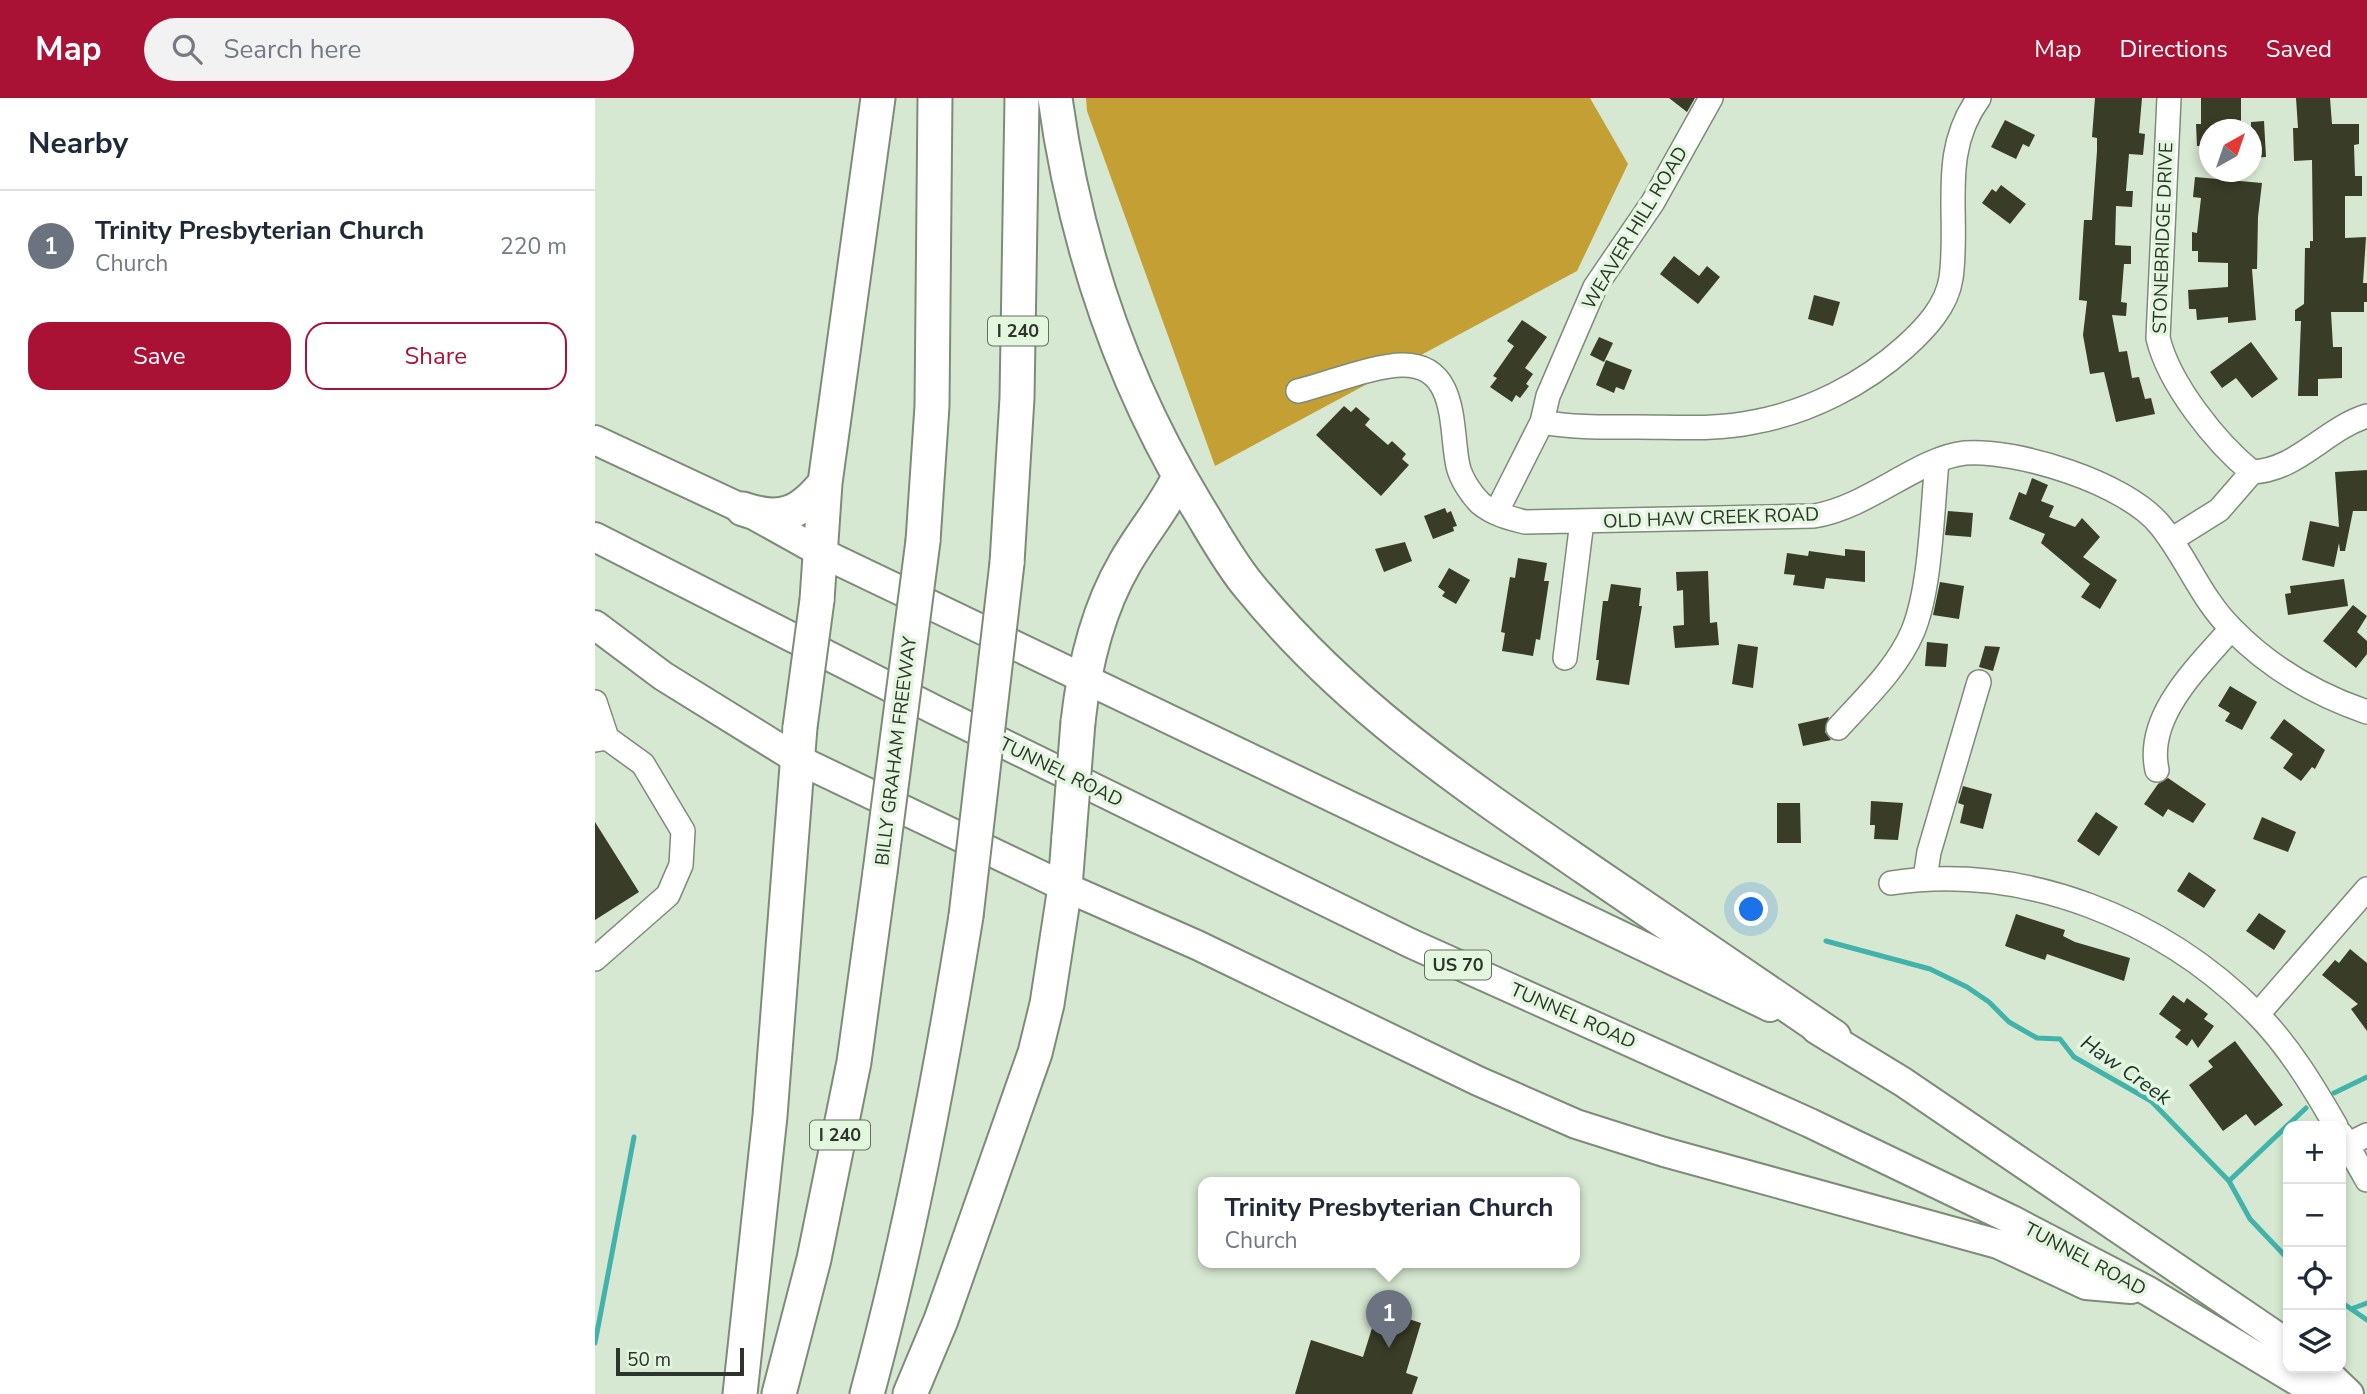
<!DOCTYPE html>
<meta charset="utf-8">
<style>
:root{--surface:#fff;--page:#f2f2f3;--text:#1f2937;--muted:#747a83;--line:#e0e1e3;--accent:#a91135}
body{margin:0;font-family:"Nunito Sans",sans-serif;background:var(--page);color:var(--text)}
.controls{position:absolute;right:21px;bottom:21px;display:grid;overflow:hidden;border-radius:14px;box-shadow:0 4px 10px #0003}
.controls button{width:63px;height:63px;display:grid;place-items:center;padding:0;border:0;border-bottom:2px solid var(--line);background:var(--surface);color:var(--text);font:35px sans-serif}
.compass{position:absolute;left:1604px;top:21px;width:63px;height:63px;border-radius:50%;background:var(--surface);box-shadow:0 4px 10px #0003;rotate:40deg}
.scale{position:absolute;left:21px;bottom:18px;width:128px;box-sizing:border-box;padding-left:7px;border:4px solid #2d342b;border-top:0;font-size:19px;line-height:24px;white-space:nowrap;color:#2d342b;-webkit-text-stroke:5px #e3f6de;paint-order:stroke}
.you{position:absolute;left:1157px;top:812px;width:24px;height:24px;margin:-18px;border:5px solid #fff;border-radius:50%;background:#1a73e8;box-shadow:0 0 0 10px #1a73e833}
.badge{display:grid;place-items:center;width:46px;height:46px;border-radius:50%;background:var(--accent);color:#fff;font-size:23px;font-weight:700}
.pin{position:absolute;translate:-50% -58px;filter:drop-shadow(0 2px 4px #0008)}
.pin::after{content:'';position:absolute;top:37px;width:24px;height:21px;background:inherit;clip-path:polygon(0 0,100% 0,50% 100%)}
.popup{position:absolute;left:603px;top:1079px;width:382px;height:91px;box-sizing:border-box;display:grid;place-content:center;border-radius:14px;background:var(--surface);filter:drop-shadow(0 2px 5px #0005);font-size:23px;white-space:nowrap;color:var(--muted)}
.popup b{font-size:26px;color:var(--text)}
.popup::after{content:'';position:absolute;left:50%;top:100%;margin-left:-14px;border:14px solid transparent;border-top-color:var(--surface)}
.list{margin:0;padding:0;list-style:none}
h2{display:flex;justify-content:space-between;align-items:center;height:91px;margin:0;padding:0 28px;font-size:30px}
h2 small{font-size:23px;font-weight:400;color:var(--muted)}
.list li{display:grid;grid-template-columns:46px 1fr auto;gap:21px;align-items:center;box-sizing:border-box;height:112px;padding:0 28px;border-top:2px solid var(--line)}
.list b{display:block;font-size:26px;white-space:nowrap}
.list p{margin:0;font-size:23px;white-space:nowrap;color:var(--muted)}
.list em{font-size:23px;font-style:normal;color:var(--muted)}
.actions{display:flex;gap:14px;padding:21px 28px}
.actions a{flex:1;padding:16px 0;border:2px solid var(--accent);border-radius:21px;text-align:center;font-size:24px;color:var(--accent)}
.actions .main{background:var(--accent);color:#fff}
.icon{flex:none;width:38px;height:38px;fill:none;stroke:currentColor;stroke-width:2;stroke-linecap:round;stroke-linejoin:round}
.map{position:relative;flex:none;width:1772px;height:1296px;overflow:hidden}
header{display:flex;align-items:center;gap:42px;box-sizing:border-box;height:98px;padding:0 35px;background:var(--accent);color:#fff}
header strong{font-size:33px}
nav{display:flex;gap:38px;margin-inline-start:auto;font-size:24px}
.search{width:490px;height:63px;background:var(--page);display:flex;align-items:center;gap:18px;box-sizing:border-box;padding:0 24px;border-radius:38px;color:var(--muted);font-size:26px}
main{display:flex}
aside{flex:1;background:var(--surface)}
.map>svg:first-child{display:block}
</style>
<header>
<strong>Map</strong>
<div class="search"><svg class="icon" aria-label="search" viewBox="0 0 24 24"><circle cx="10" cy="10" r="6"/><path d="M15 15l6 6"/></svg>Search here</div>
<nav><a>Map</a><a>Directions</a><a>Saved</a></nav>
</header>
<main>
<aside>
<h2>Nearby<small></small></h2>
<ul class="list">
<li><span class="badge" style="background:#6b7280">1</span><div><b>Trinity Presbyterian Church</b><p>Church</p></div><em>220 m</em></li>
</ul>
<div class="actions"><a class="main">Save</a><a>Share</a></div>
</aside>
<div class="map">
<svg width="1772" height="1296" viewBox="0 0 1772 1296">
<rect width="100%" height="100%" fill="#d6e8d1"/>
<path fill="#c39f34" d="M 491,0 L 995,0 L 1033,66 L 982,173 L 620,368 L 492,13 Z"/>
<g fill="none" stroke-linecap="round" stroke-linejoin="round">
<path stroke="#41b3aa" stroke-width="5" d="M 1231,843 L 1335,871 L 1372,889 L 1394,904 L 1414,924 L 1442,940 L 1465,941 L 1479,959 L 1556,1003 L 1634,1083 L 1655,1121 L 1693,1161
M 1739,995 L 1772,979
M 1634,1083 L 1711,1010
M 1746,1204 L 1772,1222
M 1756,1211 L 1772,1205
M 0,1245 L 39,1039"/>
</g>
<path fill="#393c26" d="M 1074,0 L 1100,0 L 1092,14 Z
M 1500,0 L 1547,0 L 1544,35 L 1550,36 L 1548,57 L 1534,56 L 1531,93 L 1538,93 L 1537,109 L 1521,108 L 1520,147 L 1536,148 L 1536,166 L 1529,166 L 1526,204 L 1532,205 L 1531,218 L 1517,217 L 1524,254 L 1532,253 L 1537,280 L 1544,279 L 1550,301 L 1556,300 L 1560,316 L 1521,324 L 1509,274 L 1495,276 L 1488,237 L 1492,203 L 1484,202 L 1489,122 L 1497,122 L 1502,53 L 1502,40 L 1497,39 Z
M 1606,0 L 1646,0 L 1646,32 L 1614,32 L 1614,48 L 1602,48 L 1601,26 L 1606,26 Z
M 1701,0 L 1735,0 L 1737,26 L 1764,26 L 1764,46 L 1759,47 L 1760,78 L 1767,78 L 1767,98 L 1750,98 L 1750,140 L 1771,139 L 1768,185 L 1772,185 L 1772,204 L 1769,204 L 1769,214 L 1736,214 L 1738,249 L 1747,249 L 1747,280 L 1723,281 L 1723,298 L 1703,298 L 1706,223 L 1700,223 L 1700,212 L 1709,206 L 1710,150 L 1715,150 L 1715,143 L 1718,143 L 1717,62 L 1699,63 L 1698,30 L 1703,30 Z
M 1410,22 L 1440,37 L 1434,49 L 1428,46 L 1421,61 L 1396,49 Z
M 1669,23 L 1671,59 L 1656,60 L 1656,24 Z
M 1600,79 L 1667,85 L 1663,119 L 1662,171 L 1657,171 L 1661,222 L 1633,225 L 1633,219 L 1602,222 L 1601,211 L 1594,211 L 1593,192 L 1633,189 L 1633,165 L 1603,164 L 1603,153 L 1597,153 L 1597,134 L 1602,135 L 1606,100 L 1598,99 Z
M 1406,87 L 1431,106 L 1415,126 L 1387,105 L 1397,91 L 1401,94 Z
M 1079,158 L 1104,178 L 1112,168 L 1125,179 L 1103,206 L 1065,176 Z
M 1219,197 L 1245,204 L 1238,228 L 1213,221 Z
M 927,222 L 952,239 L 930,270 L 938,276 L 931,286 L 934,288 L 925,300 L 921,297 L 917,304 L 895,289 L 902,280 L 898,278 L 919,248 L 912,243 Z
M 1004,239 L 1018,245 L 1009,264 L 995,257 Z
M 1656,244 L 1683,281 L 1657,300 L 1641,280 L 1627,290 L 1615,274 Z
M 1011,262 L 1037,272 L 1029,292 L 1021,289 L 1019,295 L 1001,287 Z
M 749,308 L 756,314 L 761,309 L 775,321 L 770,327 L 793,347 L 797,343 L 811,356 L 807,361 L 814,367 L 786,398 L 721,337 Z
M 1772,372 L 1772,413 L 1758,413 L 1750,453 L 1745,453 L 1744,445 L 1739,469 L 1707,462 L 1715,423 L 1744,429 L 1740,374 Z
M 1437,380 L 1453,387 L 1446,403 L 1459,408 L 1454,419 L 1480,429 L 1487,420 L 1505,439 L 1488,459 L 1522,482 L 1505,511 L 1486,499 L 1495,486 L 1446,445 L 1450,436 L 1414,421 L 1424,394 L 1431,397 Z
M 850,410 L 852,415 L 856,413 L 862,428 L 858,429 L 859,433 L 838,441 L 829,418 Z
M 1353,413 L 1378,415 L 1376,439 L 1350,437 Z
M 810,444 L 817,463 L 789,474 L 780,451 Z
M 1250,451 L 1270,453 L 1270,484 L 1231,480 L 1229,491 L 1198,487 L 1200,477 L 1189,476 L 1192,455 L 1213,458 L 1214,453 L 1250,458 Z
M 923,460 L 952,465 L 949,483 L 954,483 L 945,542 L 941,541 L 938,558 L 907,553 L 910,535 L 906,534 L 915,479 L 920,480 Z
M 854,470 L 875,482 L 861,506 L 847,498 L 850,494 L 843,489 Z
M 1113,473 L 1115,525 L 1122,524 L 1124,547 L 1080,550 L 1078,528 L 1089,527 L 1088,492 L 1082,493 L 1081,474 Z
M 1749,481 L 1753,508 L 1693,517 L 1690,496 L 1696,495 L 1695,488 Z
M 1345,484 L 1369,488 L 1364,521 L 1338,517 Z
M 1016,486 L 1046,490 L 1044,508 L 1047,508 L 1034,587 L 1001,582 L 1004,562 L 1001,562 L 1008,503 L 1013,503 Z
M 1758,507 L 1772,518 L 1762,534 L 1772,543 L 1772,556 L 1761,570 L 1728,543 Z
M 1332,544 L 1353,546 L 1351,569 L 1330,568 Z
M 1143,546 L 1163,549 L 1158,590 L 1137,586 Z
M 1390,548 L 1405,549 L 1398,573 L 1384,569 Z
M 1635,588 L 1662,604 L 1647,632 L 1630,623 L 1635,615 L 1623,608 Z
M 1234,619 L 1230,634 L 1236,642 L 1208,648 L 1203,626 Z
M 1689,621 L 1730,652 L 1720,671 L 1717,669 L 1706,683 L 1688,670 L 1698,656 L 1675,640 Z
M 1573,680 L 1611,706 L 1598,725 L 1573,711 L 1568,719 L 1549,706 L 1563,686 Z
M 1368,688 L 1397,696 L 1388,731 L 1365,725 L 1369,707 L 1363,705 Z
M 1276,703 L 1308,705 L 1303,742 L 1279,741 L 1280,727 L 1275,727 Z
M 1182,705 L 1205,705 L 1206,745 L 1182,745 Z
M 1501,714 L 1523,729 L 1504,758 L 1482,743 Z
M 1667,719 L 1701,734 L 1693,754 L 1658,741 Z
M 0,724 L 44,794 L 0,822 Z
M 1594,774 L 1621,792 L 1609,810 L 1582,793 Z
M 1664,815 L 1691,833 L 1679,852 L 1651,833 Z
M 1421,816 L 1470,832 L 1468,838 L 1480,844 L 1535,860 L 1529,883 L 1452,856 L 1450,862 L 1410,848 Z
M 1755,851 L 1772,865 L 1772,933 L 1756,911 L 1763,906 L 1727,877 L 1740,862 L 1744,865 Z
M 1578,897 L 1589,905 L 1592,900 L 1613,916 L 1609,921 L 1619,928 L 1603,950 L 1597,941 L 1592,948 L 1580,939 L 1586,932 L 1564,916 Z
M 1640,943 L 1688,1007 L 1660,1028 L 1651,1016 L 1628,1033 L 1594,987 L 1618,969 L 1613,963 Z
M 783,1211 L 826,1225 L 811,1275 L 823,1279 L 817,1296 L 700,1296 L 716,1242 L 768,1259 Z"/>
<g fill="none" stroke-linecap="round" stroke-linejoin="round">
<g stroke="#7c8c77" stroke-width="26">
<path id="minor" d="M 1574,0 L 1563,240 C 1574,286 1621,345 1657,374
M 703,293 C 732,286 779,267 808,267 C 864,267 855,332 863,368 C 866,381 876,396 885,405 C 898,416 914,420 930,424 L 1219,418 C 1274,409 1323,360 1370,355 C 1422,351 1531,385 1565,427 C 1592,460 1606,501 1637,531 C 1674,569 1722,597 1772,614
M 947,324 C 979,330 1011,329 1043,329 C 1081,329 1122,332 1159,324 C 1214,314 1269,286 1310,249 C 1330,231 1352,208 1356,180 C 1365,117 1343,56 1384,0
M 901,415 L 947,324 L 953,298 L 1000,189 L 1058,104 L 1116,0
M 1576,442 L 1624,412 L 1657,374 C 1703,372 1730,331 1772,318
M 970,560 L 987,423
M 0,604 L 12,640 L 0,642
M 1243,630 C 1269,601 1302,571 1318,533 C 1336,489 1337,413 1342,364
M 1562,672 C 1550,618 1603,569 1636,531
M 1330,780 L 1334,754 L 1384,584
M 1296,785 C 1430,765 1568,821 1662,916 C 1694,948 1719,990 1741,1028
M 0,861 L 73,797 L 86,767 L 88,733 L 48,666 L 12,640
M 1663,916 L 1772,791
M 1746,1036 L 1772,1082
M 1752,1047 L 1772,1037"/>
</g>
<g stroke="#7c8c77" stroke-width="32">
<path id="major" d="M 0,342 L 148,411 L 227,455 L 1175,909
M 0,439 L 344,614 L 815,845 L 1215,1025 L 1417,1122 L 1553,1193 L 1724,1296
M 0,527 L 68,578 L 202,661 L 470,789 L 602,847 L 883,983 L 981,1026 L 1069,1054 L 1403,1146 L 1491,1187 L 1536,1191
M 1221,931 L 1308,984 L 1693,1246
M 1727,1270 L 1754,1296"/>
</g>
<g stroke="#7c8c77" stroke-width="37">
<path id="highway" d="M 460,0 C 480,144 526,283 602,408 C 618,434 634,464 654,488 C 751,607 866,684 991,770 C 1074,826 1156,883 1239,939
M 148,411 C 186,424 205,416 230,385
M 328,443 L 337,308 L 340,0
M 412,465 L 422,300 L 427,0
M 222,502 L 230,385 L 283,0
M 483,624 C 489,570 502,513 530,465 C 547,435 569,410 584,379
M 145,1296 L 175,1018 L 205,629
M 184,1296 L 219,1161 L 259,964 L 285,774
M 272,1296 C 315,1138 345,979 371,818
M 315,1296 L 346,1222 L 440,955 L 452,906 L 470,789 L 474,738"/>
</g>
<use href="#minor" stroke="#fff" stroke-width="23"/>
<use href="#major" stroke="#fff" stroke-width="28"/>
<use href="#highway" stroke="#fff" stroke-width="33"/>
<g stroke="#7c8c77" stroke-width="37" stroke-linecap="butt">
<path id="highway-bridge" d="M 205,629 L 222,502
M 474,738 L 483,624
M 285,774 L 328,443
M 371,818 L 412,465"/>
</g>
<use href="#highway-bridge" stroke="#fff" stroke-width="33"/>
</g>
<g text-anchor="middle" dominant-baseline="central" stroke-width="7" stroke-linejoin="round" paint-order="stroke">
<g fill="#e3f6de" stroke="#646e61" stroke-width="2">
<rect x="393" y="218.5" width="60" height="29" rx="5"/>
<rect x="830" y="852.5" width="66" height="29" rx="5"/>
<rect x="215" y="1022.5" width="60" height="29" rx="5"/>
</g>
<g font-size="18" font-weight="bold" fill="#2d342b">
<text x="423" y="233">I 240</text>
<text x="863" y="867">US 70</text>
<text x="245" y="1037">I 240</text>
</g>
<g font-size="19" fill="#2d342b" stroke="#e3f6de">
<text transform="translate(1040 130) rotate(-59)">WEAVER HILL ROAD</text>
<text transform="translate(1568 140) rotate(-88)">STONEBRIDGE DRIVE</text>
<text transform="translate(1116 420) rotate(-2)">OLD HAW CREEK ROAD</text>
<text transform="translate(301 653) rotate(-83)">BILLY GRAHAM FREEWAY</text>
<text transform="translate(466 674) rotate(26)">TUNNEL ROAD</text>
<text transform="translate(978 918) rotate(24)">TUNNEL ROAD</text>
<text transform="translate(1490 1161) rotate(28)">TUNNEL ROAD</text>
</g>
<g font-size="21" font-style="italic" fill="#1a3331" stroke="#e3f6de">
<text transform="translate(1531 972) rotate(35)">Haw Creek</text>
</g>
</g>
</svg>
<div class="controls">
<button>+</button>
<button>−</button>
<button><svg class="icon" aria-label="locate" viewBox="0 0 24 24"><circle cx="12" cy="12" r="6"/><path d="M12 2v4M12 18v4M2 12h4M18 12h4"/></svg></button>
<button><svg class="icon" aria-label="layers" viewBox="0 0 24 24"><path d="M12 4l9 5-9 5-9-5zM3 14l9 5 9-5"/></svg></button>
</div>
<svg class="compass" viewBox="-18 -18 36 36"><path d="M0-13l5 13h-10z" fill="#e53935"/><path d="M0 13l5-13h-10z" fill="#747a83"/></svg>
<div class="scale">50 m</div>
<div class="you"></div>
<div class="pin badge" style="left:794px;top:1250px;background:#6b7280">1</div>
<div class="popup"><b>Trinity Presbyterian Church</b>Church</div>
</div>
</main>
